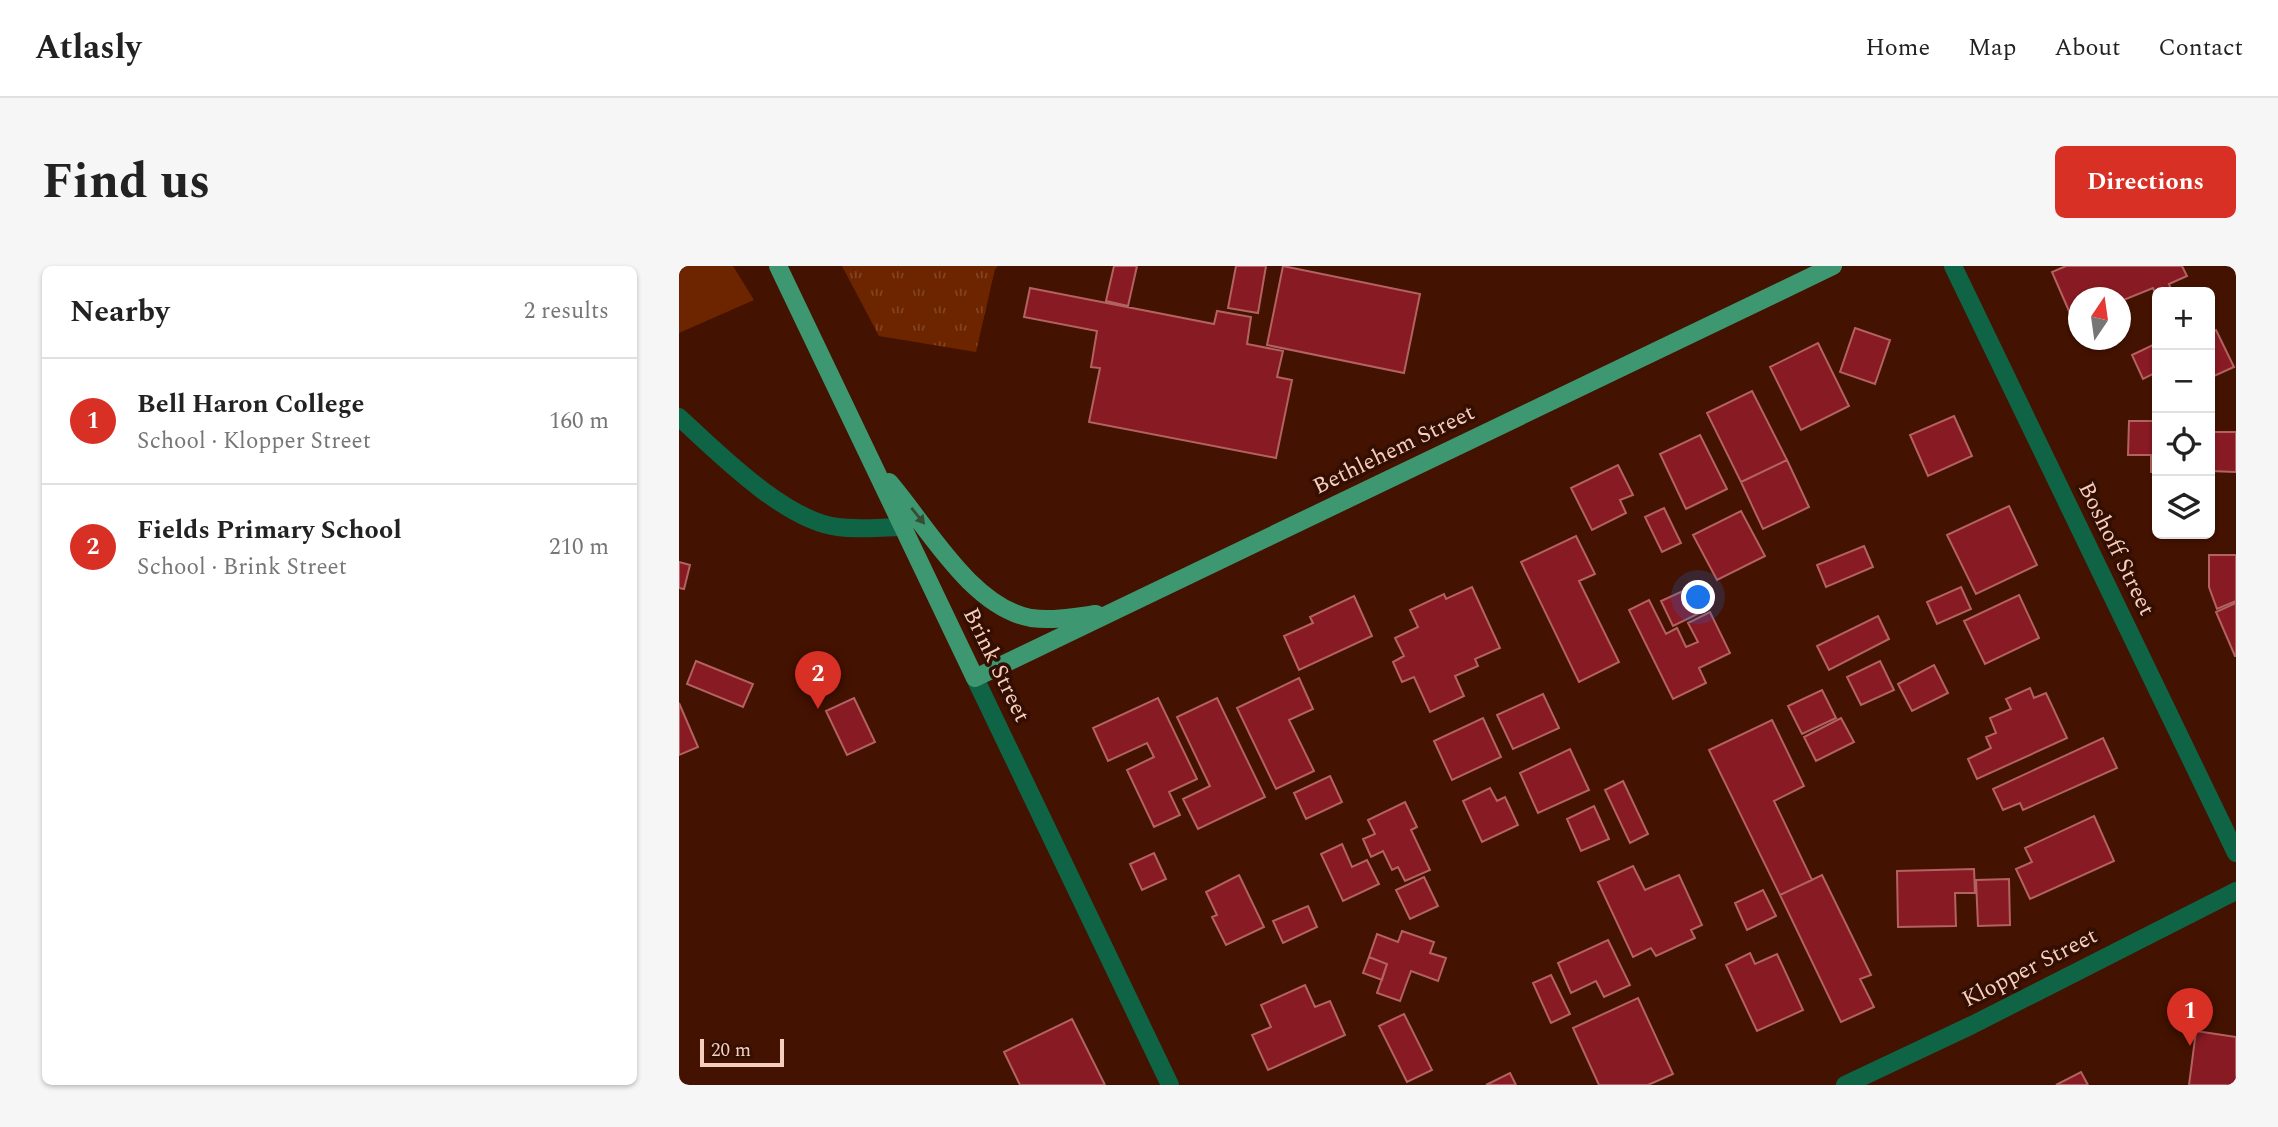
<!DOCTYPE html>
<meta charset="utf-8">
<style>
:root{--surface:#fff;--page:#f6f6f6;--text:#222;--muted:#767676;--line:#e0e0e0;--accent:#d93025}
body{margin:0;font-family:Spectral,serif;background:var(--page);color:var(--text)}
.controls{position:absolute;right:21px;top:21px;display:grid;overflow:hidden;border-radius:10px;box-shadow:0 2px 5px #0004}
.controls button{width:63px;height:63px;display:grid;place-items:center;padding:0;border:0;border-bottom:2px solid var(--line);background:var(--surface);color:var(--text);font:35px sans-serif}
.compass{position:absolute;left:1389px;top:21px;width:63px;height:63px;border-radius:50%;background:var(--surface);box-shadow:0 2px 5px #0004;rotate:13deg}
.scale{position:absolute;left:21px;bottom:18px;width:84px;box-sizing:border-box;padding-left:7px;border:4px solid #f7cebe;border-top:0;font-size:19px;line-height:24px;white-space:nowrap;color:#f7cebe;-webkit-text-stroke:5px #320f02;paint-order:stroke}
.you{position:absolute;left:1020px;top:332px;width:24px;height:24px;margin:-18px;border:5px solid #fff;border-radius:50%;background:#1a73e8;box-shadow:0 0 0 10px #1a73e833}
.badge{display:grid;place-items:center;width:46px;height:46px;border-radius:50%;background:var(--accent);color:#fff;font-size:23px;font-weight:700}
.pin{position:absolute;translate:-50% -58px;filter:drop-shadow(0 2px 4px #0008)}
.pin::after{content:'';position:absolute;top:37px;width:24px;height:21px;background:inherit;clip-path:polygon(0 0,100% 0,50% 100%)}
.list{margin:0;padding:0;list-style:none}
h2{display:flex;justify-content:space-between;align-items:center;height:91px;margin:0;padding:0 28px;font-size:30px}
h2 small{font-size:23px;font-weight:400;color:var(--muted)}
.list li{display:grid;grid-template-columns:46px 1fr auto;gap:21px;align-items:center;box-sizing:border-box;height:126px;padding:0 28px;border-top:2px solid var(--line)}
.list b{display:block;font-size:26px;white-space:nowrap}
.list p{margin:0;font-size:23px;white-space:nowrap;color:var(--muted)}
.list em{font-size:23px;font-style:normal;color:var(--muted)}
.icon{flex:none;width:38px;height:38px;fill:none;stroke:currentColor;stroke-width:2;stroke-linecap:round;stroke-linejoin:round}
.map{position:relative;flex:none;width:1557px;height:819px;overflow:hidden;border-radius:10px}
header{display:flex;align-items:center;gap:42px;box-sizing:border-box;height:98px;padding:0 35px;background:var(--surface);border-bottom:2px solid var(--line)}
header strong{font-size:33px}
nav{display:flex;gap:38px;margin-inline-start:auto;font-size:24px}
.intro{display:flex;align-items:center;justify-content:space-between;box-sizing:border-box;height:168px;padding:0 42px}
h1{margin:0;font-size:49px}
.button{padding:18px 32px;border-radius:10px;background:var(--accent);color:#fff;font-size:24px;font-weight:700}
main{display:flex;gap:42px;padding:0 42px}
aside{flex:1;background:var(--surface);border-radius:10px;box-shadow:0 2px 5px #0004}
.map>svg:first-child{display:block}
</style>
<header>
<strong>Atlasly</strong>
<nav><a>Home</a><a>Map</a><a>About</a><a>Contact</a></nav>
</header>
<div class="intro"><h1>Find us</h1><a class="button">Directions</a></div>
<main>
<aside>
<h2>Nearby<small>2 results</small></h2>
<ul class="list">
<li><span class="badge">1</span><div><b>Bell Haron College</b><p>School · Klopper Street</p></div><em>160 m</em></li>
<li><span class="badge">2</span><div><b>Fields Primary School</b><p>School · Brink Street</p></div><em>210 m</em></li>
</ul>
</aside>
<div class="map">
<svg width="1557" height="819" viewBox="0 0 1557 819">
<defs>
<pattern id="grass-tufts" width="24" height="20" patternUnits="userSpaceOnUse" patternTransform="scale(1.75)"><rect width="24" height="20" fill="#6d2500"/><path d="M3 7l-1-3M5 7V3M7 7l1-3M15 17l-1-3M17 17v-4M19 17l1-3" fill="none" stroke="#834323"/></pattern>
</defs>
<rect width="100%" height="100%" fill="#441200"/>
<path fill="url(#grass-tufts)" d="M 163,0 L 319,0 L 316,3 L 297,86 L 200,70 Z"/>
<path fill="#6d2500" d="M 0,0 L 54,0 L 75,34 L 0,67 Z"/>
<path fill="#881a23" stroke="#b26260" stroke-width="2" d="M 435,0 L 458,0 L 449,40 L 427,35 Z
M 557,0 L 587,0 L 579,47 L 549,42 Z
M 604,0 L 741,28 L 725,107 L 588,79 Z
M 1387,0 L 1503,0 L 1508,10 L 1490,18 L 1493,26 L 1478,26 L 1478,33 L 1474,22 L 1442,35 L 1442,32 L 1400,32 L 1400,68 L 1373,6 Z
M 351,22 L 535,58 L 538,45 L 572,51 L 568,78 L 604,85 L 598,111 L 613,114 L 597,192 L 410,156 L 421,102 L 412,101 L 418,65 L 345,51 Z
M 1176,62 L 1211,74 L 1196,118 L 1161,106 Z
M 1537,64 L 1555,101 L 1535,110 L 1531,102 L 1531,67 Z
M 1139,77 L 1170,140 L 1122,164 L 1091,101 Z
M 1478,77 L 1478,106 L 1464,113 L 1453,89 Z
M 1073,125 L 1108,194 L 1062,216 L 1028,147 Z
M 1275,150 L 1293,190 L 1249,210 L 1231,169 Z
M 1450,155 L 1478,155 L 1478,206 L 1472,206 L 1472,189 L 1449,189 Z
M 1531,166 L 1557,166 L 1557,206 L 1531,205 Z
M 1021,169 L 1048,223 L 1007,243 L 981,188 Z
M 1108,194 L 1130,241 L 1084,263 L 1062,216 Z
M 939,199 L 954,229 L 941,234 L 947,247 L 913,264 L 892,222 Z
M 1330,240 L 1358,299 L 1297,328 L 1268,269 Z
M 985,242 L 1002,277 L 983,286 L 966,251 Z
M 1062,245 L 1086,290 L 1038,314 L 1014,269 Z
M 897,270 L 916,308 L 900,315 L 940,396 L 900,416 L 842,296 Z
M 1185,280 L 1194,301 L 1147,321 L 1138,299 Z
M 1530,289 L 1557,289 L 1557,335 L 1538,343 L 1530,321 Z
M 0,296 L 11,299 L 5,323 L 0,322 Z
M 1017,319 L 1029,343 L 994,360 L 982,335 Z
M 793,321 L 821,382 L 796,393 L 799,400 L 776,410 L 785,430 L 751,446 L 735,411 L 723,416 L 714,396 L 725,390 L 716,372 L 739,361 L 731,344 L 765,328 L 767,333 Z
M 1282,321 L 1292,343 L 1258,358 L 1248,336 Z
M 1340,329 L 1360,372 L 1306,398 L 1285,355 Z
M 675,330 L 693,370 L 620,404 L 605,370 L 634,357 L 631,351 Z
M 970,334 L 987,368 L 998,362 L 1007,381 L 1019,376 L 1009,357 L 1031,346 L 1051,387 L 1020,402 L 1027,417 L 994,433 L 950,344 Z
M 1557,337 L 1557,390 L 1556,390 L 1537,346 Z
M 1199,350 L 1210,373 L 1150,404 L 1138,380 Z
M 17,395 L 74,418 L 64,441 L 8,418 Z
M 1201,395 L 1215,424 L 1182,439 L 1168,411 Z
M 1255,399 L 1269,427 L 1233,445 L 1219,418 Z
M 620,412 L 634,443 L 610,454 L 635,505 L 597,523 L 558,442 Z
M 1351,422 L 1355,432 L 1367,427 L 1388,472 L 1298,513 L 1289,493 L 1312,482 L 1307,471 L 1317,467 L 1311,452 L 1332,443 L 1327,433 Z
M 1143,424 L 1157,452 L 1123,468 L 1109,440 Z
M 864,428 L 880,462 L 834,483 L 818,449 Z
M 175,432 L 196,476 L 168,489 L 147,445 Z
M 479,432 L 518,513 L 490,526 L 501,549 L 475,561 L 448,504 L 475,491 L 468,477 L 429,495 L 414,462 Z
M 538,432 L 586,531 L 519,563 L 504,533 L 531,520 L 498,451 Z
M 0,437 L 19,481 L 0,489 Z
M 804,452 L 822,491 L 773,514 L 755,475 Z
M 1162,452 L 1175,476 L 1137,495 L 1125,471 Z
M 1093,454 L 1125,520 L 1095,535 L 1133,614 L 1101,629 L 1030,484 Z
M 1424,472 L 1438,502 L 1344,544 L 1341,537 L 1324,544 L 1314,523 Z
M 891,483 L 910,524 L 859,547 L 841,507 Z
M 651,510 L 663,536 L 627,553 L 615,527 Z
M 944,515 L 969,568 L 951,577 L 926,524 Z
M 811,522 L 818,535 L 826,531 L 839,559 L 803,576 L 784,535 Z
M 726,536 L 738,561 L 732,564 L 751,604 L 726,615 L 719,601 L 713,604 L 704,585 L 692,591 L 684,573 L 696,568 L 689,554 Z
M 915,540 L 930,573 L 902,585 L 888,553 Z
M 1415,550 L 1435,595 L 1351,633 L 1337,603 L 1353,596 L 1346,582 Z
M 663,578 L 673,601 L 688,594 L 700,618 L 664,635 L 642,588 Z
M 475,587 L 487,613 L 463,624 L 451,598 Z
M 954,600 L 966,624 L 1000,609 L 1023,659 L 1012,664 L 1016,672 L 977,690 L 972,682 L 954,691 L 919,616 Z
M 1295,603 L 1296,627 L 1276,627 L 1277,660 L 1219,661 L 1218,605 Z
M 560,609 L 585,661 L 547,679 L 533,651 L 538,649 L 527,626 Z
M 1143,609 L 1192,709 L 1181,713 L 1195,741 L 1162,756 L 1101,629 Z
M 745,611 L 759,640 L 731,653 L 717,624 Z
M 1330,613 L 1331,659 L 1299,660 L 1297,614 Z
M 1084,624 L 1097,650 L 1068,664 L 1056,637 Z
M 629,640 L 638,661 L 604,677 L 594,655 Z
M 723,665 L 755,676 L 751,687 L 767,692 L 759,715 L 732,705 L 721,735 L 698,727 L 708,698 L 690,691 L 698,668 L 719,676 Z
M 929,674 L 951,719 L 925,731 L 917,715 L 892,727 L 879,697 Z
M 1071,687 L 1076,698 L 1098,688 L 1124,744 L 1078,765 L 1047,699 Z
M 690,691 L 708,698 L 703,714 L 684,707 Z
M 872,709 L 891,748 L 872,757 L 854,717 Z
M 626,719 L 636,741 L 651,735 L 666,769 L 589,804 L 573,769 L 592,761 L 582,739 Z
M 959,732 L 994,808 L 969,819 L 920,819 L 894,762 Z
M 725,748 L 753,804 L 728,816 L 700,760 Z
M 393,753 L 426,819 L 341,819 L 325,786 Z
M 1517,765 L 1557,771 L 1557,819 L 1510,819 Z
M 1402,806 L 1409,819 L 1377,819 Z
M 831,807 L 837,819 L 807,819 Z"/>
<g fill="none" stroke-linecap="round" stroke-linejoin="round">
<path stroke="#0e6445" stroke-width="18" d="M 1274,0 L 1557,587
M 0,151 C 38,186 106,255 159,261 C 180,264 203,261 224,261
M 296,412 L 491,819
M 1166,819 L 1293,759 L 1557,625"/>
<path stroke="#3d9771" stroke-width="18" d="M 99,0 L 296,412 L 1154,0
M 210,216 C 248,260 292,341 352,352 C 373,355 396,351 417,348"/>
</g>
<defs><path id="oneway-solid" d="M-6-.8H1V-3.2L6.5 0L1 3.2V.8H-6Z" transform="scale(1.75)"/></defs>
<use fill="#374c34" href="#oneway-solid" transform="translate(239 250) rotate(51)"/>
<g text-anchor="middle" dominant-baseline="central" stroke-width="7" stroke-linejoin="round" paint-order="stroke">
<g font-size="23" fill="#f7cebe" stroke="#320f02">
<text transform="translate(715 184) rotate(-26)">Bethlehem Street</text>
<text transform="translate(1437 283) rotate(64)">Boshoff Street</text>
<text transform="translate(317 399) rotate(64)">Brink Street</text>
<text transform="translate(1351 702) rotate(-27)">Klopper Street</text>
</g>
</g>
</svg>
<div class="controls">
<button>+</button>
<button>−</button>
<button><svg class="icon" aria-label="locate" viewBox="0 0 24 24"><circle cx="12" cy="12" r="6"/><path d="M12 2v4M12 18v4M2 12h4M18 12h4"/></svg></button>
<button><svg class="icon" aria-label="layers" viewBox="0 0 24 24"><path d="M12 4l9 5-9 5-9-5zM3 14l9 5 9-5"/></svg></button>
</div>
<svg class="compass" viewBox="-18 -18 36 36"><path d="M0-13l5 13h-10z" fill="#e53935"/><path d="M0 13l5-13h-10z" fill="#767676"/></svg>
<div class="scale">20 m</div>
<div class="you"></div>
<div class="pin badge" style="left:1511px;top:780px">1</div>
<div class="pin badge" style="left:139px;top:443px">2</div>
</div>
</main>
